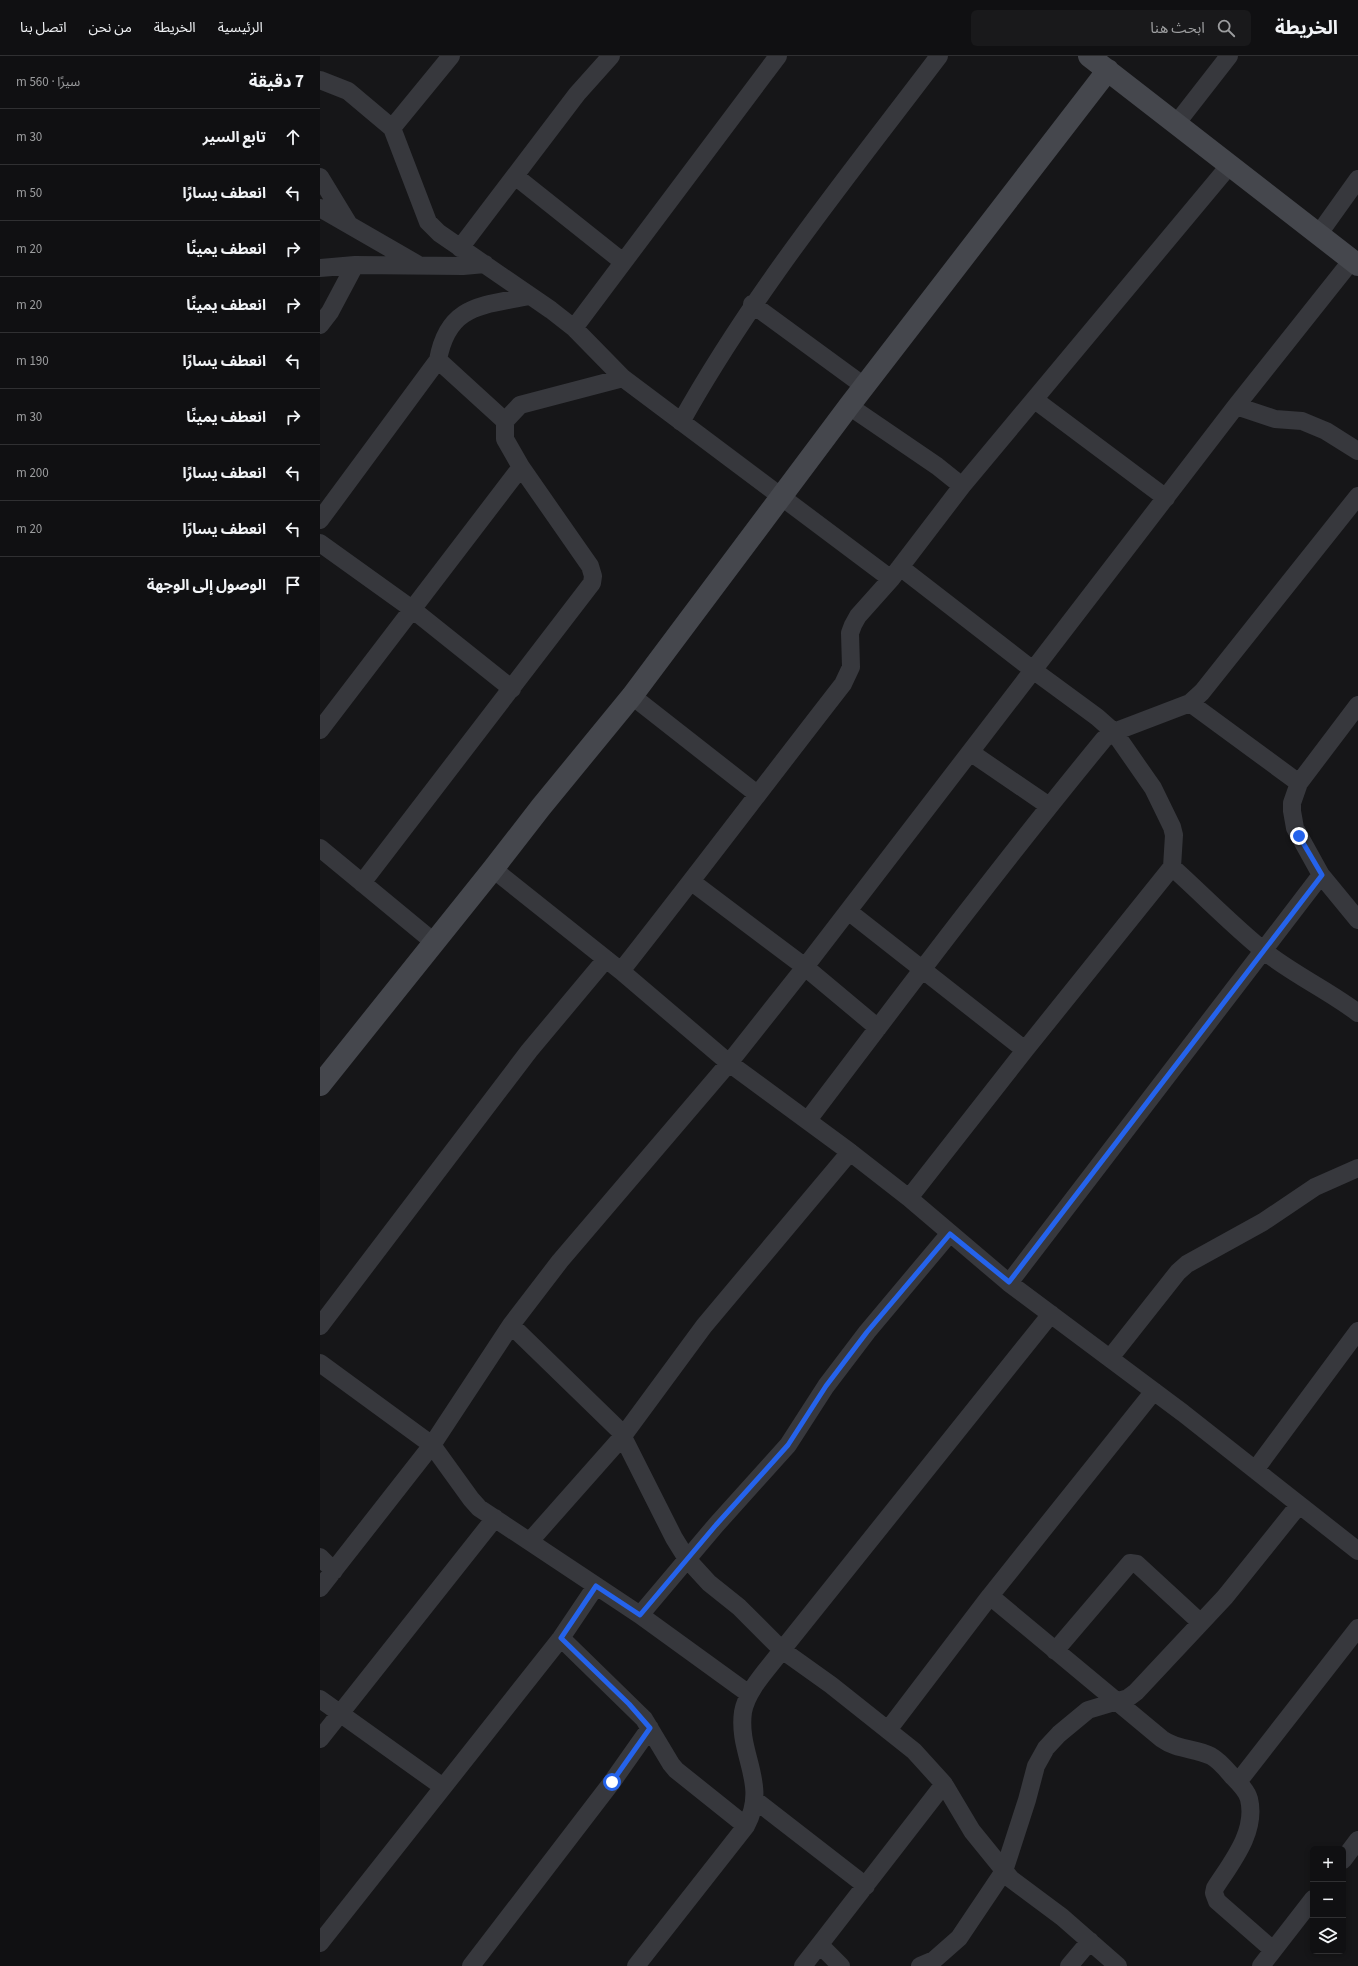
<!DOCTYPE html>
<html lang="ar">
<meta charset="utf-8">
<style>
:root{--surface:#101012;--page:#19191b;--text:#f1f3f6;--muted:#9c9d9f;--line:#303032}
body{margin:0;font-family:"Source Sans 3","Noto Sans Arabic",sans-serif;background:var(--page);color:var(--text);direction:rtl}
.controls{position:absolute;right:12px;bottom:12px;display:grid;overflow:hidden;border-radius:6px;box-shadow:0 2px 6px #0003}
.controls button{width:36px;height:36px;display:grid;place-items:center;padding:0;border:0;border-bottom:1px solid var(--line);background:var(--surface);color:var(--text);font:20px sans-serif}
.stop{position:absolute;width:12px;height:12px;margin:-9px;border:3px solid #2563eb;border-radius:50%;background:#fff}
.stop.end{background:#2563eb;border-color:#fff;box-shadow:0 1px 4px #0008}
.list{margin:0;padding:0;list-style:none}
h2{display:flex;justify-content:space-between;align-items:center;height:52px;margin:0;padding:0 16px;font-size:17px}
h2 small{font-size:13px;font-weight:400;color:var(--muted)}
.list li{display:grid;grid-template-columns:26px 1fr auto;gap:12px;align-items:center;box-sizing:border-box;height:56px;padding:0 16px;border-top:1px solid var(--line)}
.list b{display:block;font-size:15px;white-space:nowrap}
.list em{font-size:13px;font-style:normal;color:var(--muted)}
.icon{flex:none;width:22px;height:22px;fill:none;stroke:currentColor;stroke-width:2;stroke-linecap:round;stroke-linejoin:round}
.map{position:relative;flex:none;width:1038px;height:1910px;overflow:hidden;direction:ltr}
header{display:flex;align-items:center;gap:24px;box-sizing:border-box;height:56px;padding:0 20px;background:var(--surface);border-bottom:1px solid var(--line)}
header strong{font-size:19px}
nav{display:flex;gap:22px;margin-inline-start:auto;font-size:14px}
.search{width:280px;height:36px;background:var(--page);display:flex;align-items:center;gap:10px;box-sizing:border-box;padding:0 14px;border-radius:6px;color:var(--muted);font-size:15px}
main{display:flex}
aside{flex:1;background:var(--surface)}
.map>svg:first-child{display:block}
</style>
<header>
<strong>الخريطة</strong>
<div class="search"><svg class="icon" aria-label="search" viewBox="0 0 24 24"><circle cx="10" cy="10" r="6"/><path d="M15 15l6 6"/></svg>ابحث هنا</div>
<nav><a>الرئيسية</a><a>الخريطة</a><a>من نحن</a><a>اتصل بنا</a></nav>
</header>
<main>
<div class="map">
<svg width="1038" height="1910" viewBox="0 0 1038 1910">
<rect width="100%" height="100%" fill="#161618"/>
<g fill="none" stroke-linecap="round" stroke-linejoin="round">
<path stroke="#37383d" stroke-width="18" d="M 0,24 L 28,35 L 72,72 L 108,166 L 119,177 L 231,254 L 254,272 L 303,322 L 571,523
M 856,68 L 909,0
M 72,72 L 131,0
M 195,120 L 303,206
M 0,121 L 28,167
M 0,152 L 97,208
M 998,179 L 1038,123
M 140,192 L 257,38 L 291,0
M 0,212 L 35,209 L 143,210 L 165,208
M 432,248 L 544,330
M 0,269 L 10,256 L 35,209
M 254,272 L 458,0
M 118,304 L 185,365
M 715,344 L 846,442
M 529,350 L 617,410 L 642,430 L 909,110
M 916,350 L 955,363 L 982,365 L 1006,375 L 1038,395
M 361,366 C 434,235 529,119 619,0
M 0,464 L 118,304 C 128,248 162,250 209,240
M 0,487 L 92,553 L 192,633
M 580,511 L 713,614 L 777,661 L 794,676 L 833,732 L 852,771 L 854,779 L 852,811 C 882,838 913,870 944,895 C 974,919 1008,934 1038,957
M 312,640 L 437,738
M 870,647 L 979,727
M 1038,649 L 979,727 L 972,747 L 972,755 L 975,772 L 1001,819 L 1038,864
M 0,674 L 201,411
M 650,696 L 729,750
M 0,792 L 115,887
M 173,813 L 301,915 L 409,1007 L 530,1096 L 589,1142 L 689,1227 L 863,1357 L 1038,1495
M 372,826 L 485,911 L 558,972
M 42,827 L 272,527 L 273,520 L 270,510 L 201,411 L 185,383 L 185,365 L 200,349 L 303,322
M 528,855 L 705,994
M 301,915 C 376,820 449,723 523,628 L 531,611 L 530,577 L 533,569 L 538,560 L 571,523 L 642,430
M 488,1064 C 585,936 682,807 784,683 L 794,676 L 870,647 L 882,636 L 1038,440
M 589,1142 L 705,994 L 852,811
M 689,1227 L 1001,819
M 191,1269 L 300,1375 L 354,1482 L 367,1503 L 389,1527 L 419,1551 L 462,1594 L 511,1629 L 594,1695 L 624,1728 L 652,1775 L 691,1823 L 742,1861 L 798,1910
M 0,1270 L 209,995 L 286,903
M 790,1302 L 858,1216 L 867,1208 L 943,1166 L 995,1131 L 1038,1112
M 0,1307 L 112,1389 L 151,1443 L 159,1452 L 320,1559 L 429,1638
M 935,1414 L 1038,1275
M 210,1485 L 303,1380 L 384,1270 L 530,1096
M 0,1501 L 14,1515
M 0,1532 L 112,1389 L 191,1269 L 240,1205 L 409,1007 L 485,911 L 916,350 L 1032,204
M 670,1540 L 842,1683 C 857,1694 875,1692 891,1700 C 900,1705 906,1713 913,1721 C 919,1727 927,1735 929,1743 C 937,1776 911,1807 895,1832 L 894,1837 L 897,1845 L 953,1894
M 320,1559 L 396,1469 L 468,1389 L 506,1330 L 547,1276 L 630,1177
M 241,1582 L 324,1663 L 351,1708 L 356,1714 L 426,1770
M 735,1595 L 810,1507 L 817,1508 L 881,1567
M 0,1643 L 123,1731
M 568,1674 L 670,1540 L 834,1335
M 0,1683 L 175,1462
M 918,1726 L 1038,1572
M 435,1744 L 546,1830
M 1023,1804 L 1038,1784
M 0,1887 L 241,1582 L 276,1530
M 500,1889 L 521,1910
M 151,1910 L 292,1726 L 330,1672
M 316,1910 L 426,1770 C 449,1728 417,1698 423,1656 C 427,1633 449,1612 462,1594 L 731,1258
M 483,1910 L 624,1728
M 600,1910 L 614,1904 L 639,1882 L 684,1815 L 707,1744 L 716,1710 L 726,1692 L 739,1678 L 768,1654 L 808,1642 L 816,1636 L 905,1541 L 979,1449
M 749,1910 L 770,1885
M 941,1910 L 993,1843"/>
<path stroke="#45474d" stroke-width="22" d="M 769,0 L 1038,209
M 0,1029 L 173,813 L 221,751 L 312,640 L 529,350 L 788,14"/>
</g>
<g fill="none" stroke-linecap="round" stroke-linejoin="round">
<path stroke="#2563eb" stroke-width="5" d="M 292,1726 L 330,1672 L 309,1648 L 241,1582 L 276,1530 L 320,1559 L 396,1469 L 468,1389 L 506,1330 L 547,1276 L 630,1178 L 689,1226 L 1002,819 L 979,780"/>
</g>
</svg>
<div class="controls">
<button>+</button>
<button>−</button>
<button><svg class="icon" aria-label="layers" viewBox="0 0 24 24"><path d="M12 4l9 5-9 5-9-5zM3 14l9 5 9-5"/></svg></button>
</div>
<div class="stop" style="left:292px;top:1726px"></div>
<div class="stop end" style="left:979px;top:780px"></div>
</div>
<aside>
<h2>7 دقيقة<small>سيرًا · 560 m</small></h2>
<ul class="list">
<li><svg class="icon" aria-label="ahead" viewBox="0 0 24 24"><path d="M12 20V5M6 11l6-6 6 6"/></svg><div><b>تابع السير</b></div><em>30 m</em></li>
<li><svg class="icon" aria-label="left" viewBox="0 0 24 24"><path d="M17 20v-9H6M10 6l-5 5 5 5"/></svg><div><b>انعطف يسارًا</b></div><em>50 m</em></li>
<li><svg class="icon" aria-label="right" viewBox="0 0 24 24"><path d="M7 20v-9h11M14 6l5 5-5 5"/></svg><div><b>انعطف يمينًا</b></div><em>20 m</em></li>
<li><svg class="icon" aria-label="right" viewBox="0 0 24 24"><path d="M7 20v-9h11M14 6l5 5-5 5"/></svg><div><b>انعطف يمينًا</b></div><em>20 m</em></li>
<li><svg class="icon" aria-label="left" viewBox="0 0 24 24"><path d="M17 20v-9H6M10 6l-5 5 5 5"/></svg><div><b>انعطف يسارًا</b></div><em>190 m</em></li>
<li><svg class="icon" aria-label="right" viewBox="0 0 24 24"><path d="M7 20v-9h11M14 6l5 5-5 5"/></svg><div><b>انعطف يمينًا</b></div><em>30 m</em></li>
<li><svg class="icon" aria-label="left" viewBox="0 0 24 24"><path d="M17 20v-9H6M10 6l-5 5 5 5"/></svg><div><b>انعطف يسارًا</b></div><em>200 m</em></li>
<li><svg class="icon" aria-label="left" viewBox="0 0 24 24"><path d="M17 20v-9H6M10 6l-5 5 5 5"/></svg><div><b>انعطف يسارًا</b></div><em>20 m</em></li>
<li><svg class="icon" aria-label="arrive" viewBox="0 0 24 24"><path d="M6 21V4h12l-3 4 3 4H6"/></svg><div><b>الوصول إلى الوجهة</b></div></li>
</ul>
</aside>
</main>
